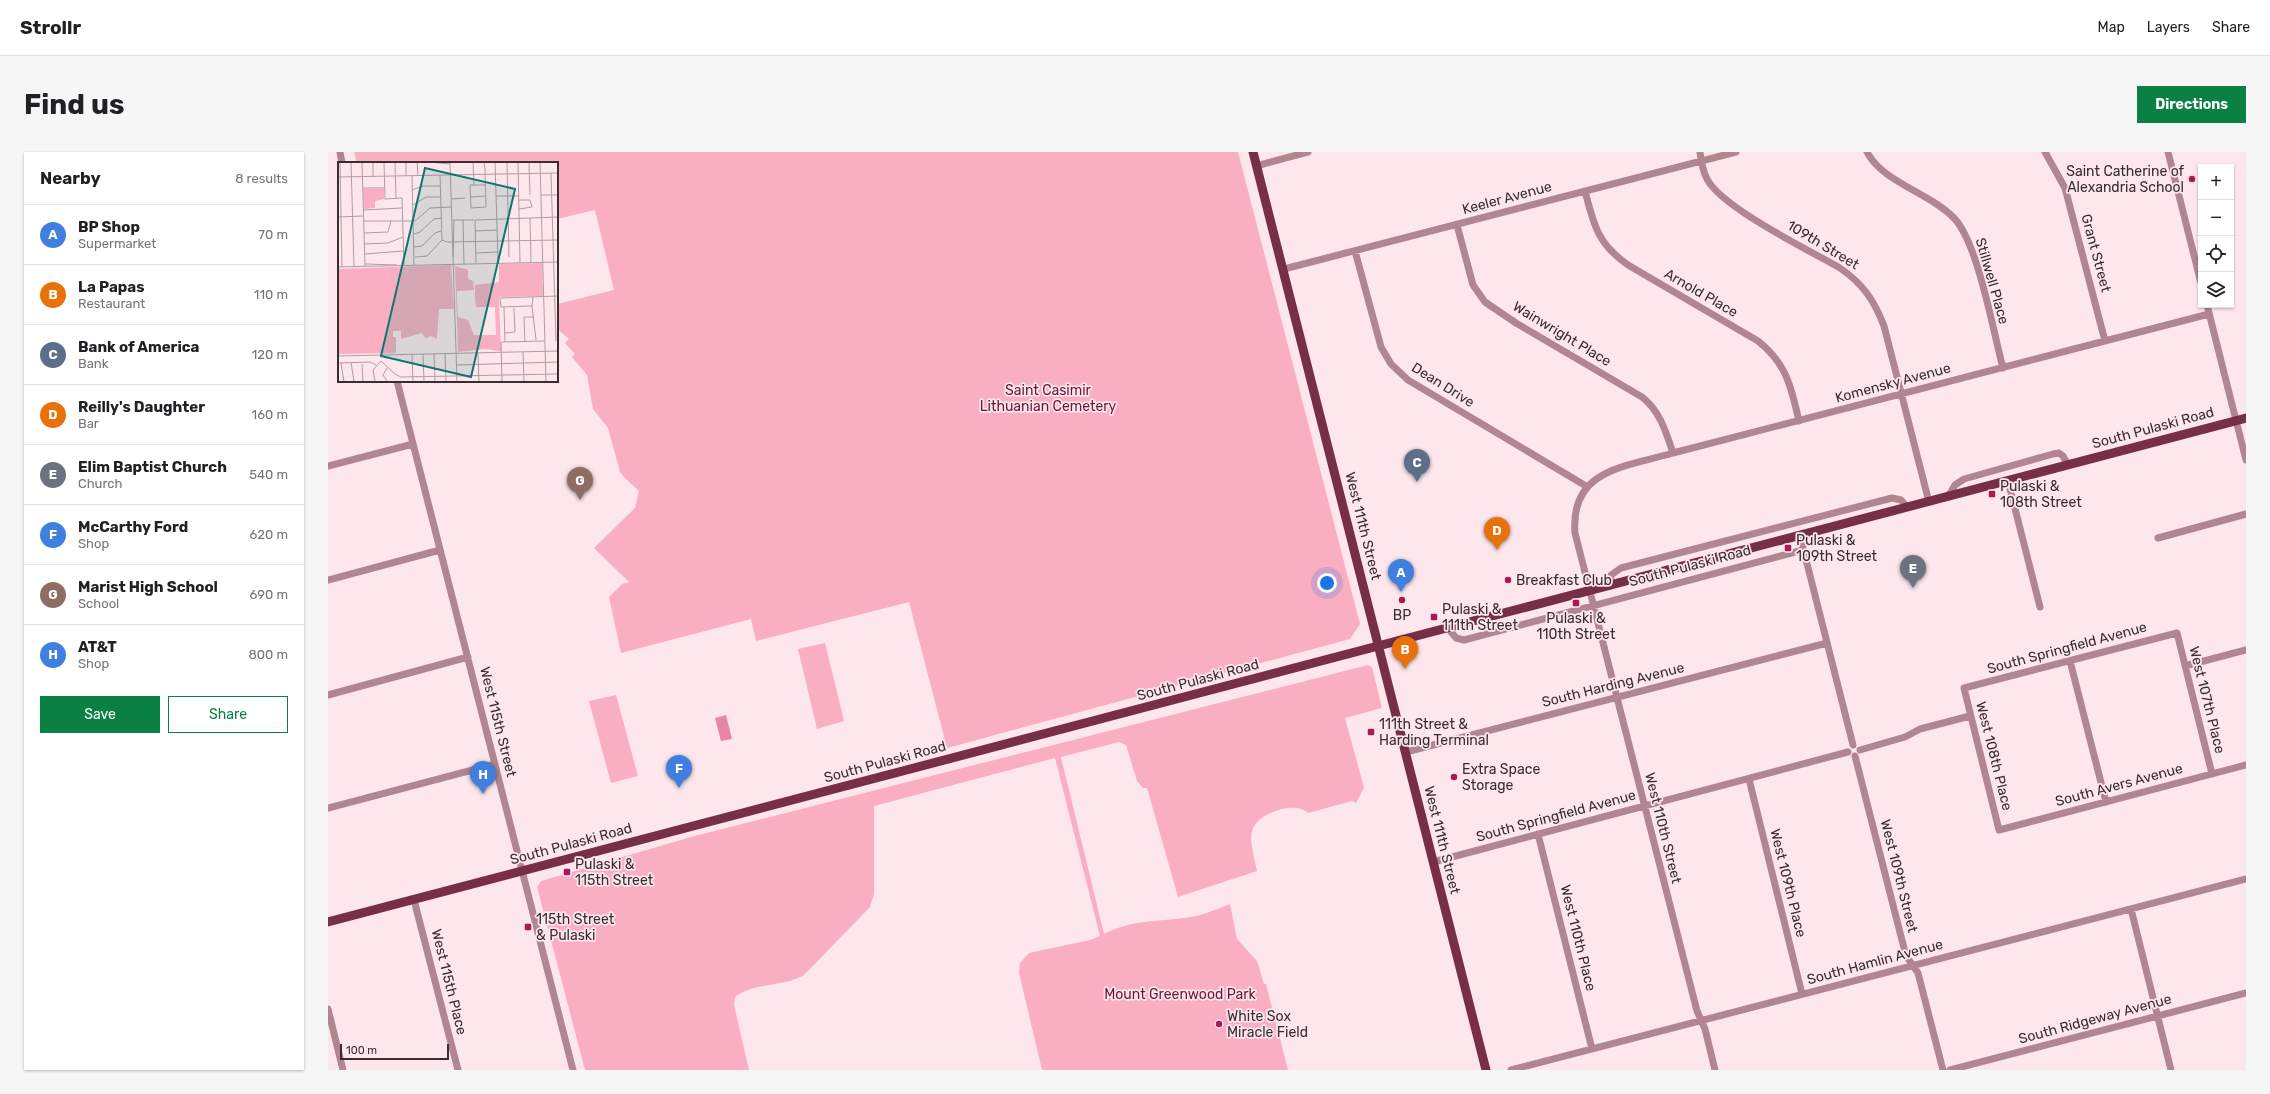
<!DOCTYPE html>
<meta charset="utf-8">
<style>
:root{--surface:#fff;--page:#f6f6f6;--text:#202124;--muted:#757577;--line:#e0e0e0;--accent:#0b8043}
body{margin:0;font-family:Rubik,sans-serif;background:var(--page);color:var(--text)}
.controls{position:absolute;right:12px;top:12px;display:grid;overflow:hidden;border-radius:0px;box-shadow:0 1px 3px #0004}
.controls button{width:36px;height:36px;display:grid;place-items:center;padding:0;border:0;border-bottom:1px solid var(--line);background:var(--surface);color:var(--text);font:20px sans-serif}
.scale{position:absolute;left:12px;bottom:10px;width:109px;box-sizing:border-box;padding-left:4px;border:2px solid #382d30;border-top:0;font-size:11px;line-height:14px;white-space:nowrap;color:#382d30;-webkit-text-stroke:3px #fee7ec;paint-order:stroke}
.you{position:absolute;left:999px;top:431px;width:14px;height:14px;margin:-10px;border:3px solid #fff;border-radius:50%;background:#1a73e8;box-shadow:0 0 0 6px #1a73e833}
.badge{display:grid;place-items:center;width:26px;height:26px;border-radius:50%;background:var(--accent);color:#fff;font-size:13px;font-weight:700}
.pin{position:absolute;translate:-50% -33px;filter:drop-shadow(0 1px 2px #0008)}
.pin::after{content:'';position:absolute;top:21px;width:14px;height:12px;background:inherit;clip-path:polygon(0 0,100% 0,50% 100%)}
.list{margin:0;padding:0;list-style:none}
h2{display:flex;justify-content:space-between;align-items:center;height:52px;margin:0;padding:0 16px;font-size:17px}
h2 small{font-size:13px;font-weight:400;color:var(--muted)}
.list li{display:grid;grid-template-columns:26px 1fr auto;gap:12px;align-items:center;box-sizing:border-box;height:60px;padding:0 16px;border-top:1px solid var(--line)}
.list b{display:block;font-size:15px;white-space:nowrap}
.list p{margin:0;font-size:13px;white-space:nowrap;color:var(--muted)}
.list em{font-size:13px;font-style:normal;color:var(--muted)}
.actions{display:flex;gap:8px;padding:12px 16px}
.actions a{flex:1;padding:9px 0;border:1px solid var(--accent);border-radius:0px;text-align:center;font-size:14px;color:var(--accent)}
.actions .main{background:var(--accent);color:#fff}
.icon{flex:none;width:22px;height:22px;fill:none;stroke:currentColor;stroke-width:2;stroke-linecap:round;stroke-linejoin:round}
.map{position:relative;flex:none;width:1918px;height:918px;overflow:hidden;border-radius:0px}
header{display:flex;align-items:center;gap:24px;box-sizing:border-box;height:56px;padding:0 20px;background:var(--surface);border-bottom:1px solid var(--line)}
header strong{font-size:19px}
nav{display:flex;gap:22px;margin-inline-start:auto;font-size:14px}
.intro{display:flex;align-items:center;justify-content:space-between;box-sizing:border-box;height:96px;padding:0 24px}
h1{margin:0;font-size:28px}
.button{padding:10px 18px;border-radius:0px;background:var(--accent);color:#fff;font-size:14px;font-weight:700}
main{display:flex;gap:24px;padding:0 24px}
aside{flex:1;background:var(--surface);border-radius:0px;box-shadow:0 1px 3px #0004}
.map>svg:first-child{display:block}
</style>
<header>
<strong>Strollr</strong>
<nav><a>Map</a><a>Layers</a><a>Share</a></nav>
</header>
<div class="intro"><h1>Find us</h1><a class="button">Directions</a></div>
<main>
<aside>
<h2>Nearby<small>8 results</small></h2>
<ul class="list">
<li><span class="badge" style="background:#3f7fe0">A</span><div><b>BP Shop</b><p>Supermarket</p></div><em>70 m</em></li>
<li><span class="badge" style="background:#e8710a">B</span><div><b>La Papas</b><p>Restaurant</p></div><em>110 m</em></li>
<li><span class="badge" style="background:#5c6f8a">C</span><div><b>Bank of America</b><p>Bank</p></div><em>120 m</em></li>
<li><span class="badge" style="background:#e8710a">D</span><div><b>Reilly's Daughter</b><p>Bar</p></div><em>160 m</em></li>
<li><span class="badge" style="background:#6b7280">E</span><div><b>Elim Baptist Church</b><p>Church</p></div><em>540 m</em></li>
<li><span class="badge" style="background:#3f7fe0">F</span><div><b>McCarthy Ford</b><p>Shop</p></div><em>620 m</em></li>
<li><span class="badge" style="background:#8d6e63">G</span><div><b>Marist High School</b><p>School</p></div><em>690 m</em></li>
<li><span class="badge" style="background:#3f7fe0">H</span><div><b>AT&amp;T</b><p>Shop</p></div><em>800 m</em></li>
</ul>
<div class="actions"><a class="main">Save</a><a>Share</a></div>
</aside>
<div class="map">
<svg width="1918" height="918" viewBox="0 0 1918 918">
<rect width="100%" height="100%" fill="#fee7ec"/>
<path fill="#faaec1" d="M 26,0 L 910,0 L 1032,472 L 1022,487 L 619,596 L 581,450 L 428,489 L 423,467 L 293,501 L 281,445 L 294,432 L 301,430 L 266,396 L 307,356 L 311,339 L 296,325 L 292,320 L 280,276 L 265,257 L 259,223 L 244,205 L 247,202 L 237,191 L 241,187 L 229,177 L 229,152 L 286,138 L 267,58 L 229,67 L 229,11 L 29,11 Z
M 497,491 L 516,569 L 489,577 L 470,497 Z
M 1040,513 L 1044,515 L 1054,556 L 1017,566 L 1036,636 L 1028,651 L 1024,649 L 980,661 C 967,648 929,661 924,679 C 921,689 927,708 929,719 L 850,745 L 819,636 L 815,636 L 809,629 L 798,593 L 791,590 L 733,605 L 776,782 C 803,768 825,770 855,766 C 871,765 887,758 902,752 L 909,787 L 929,809 L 936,832 L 938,832 L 960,918 L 714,918 L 691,821 L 692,811 L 701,801 L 762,788 L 772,784 L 727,606 L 546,654 L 546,742 L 542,755 L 476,823 C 456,835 426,830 407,845 L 406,853 L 421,918 L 257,918 L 209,735 L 213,729 L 363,685 Z
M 288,543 L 310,624 L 283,631 L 261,549 Z"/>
<path fill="#e887a3" d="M 398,563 L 404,587 L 393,589 L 387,566 Z"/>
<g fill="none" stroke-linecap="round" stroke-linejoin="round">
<path stroke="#b18691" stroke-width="7" d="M 12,0 L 14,11
M 1372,0 C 1373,9 1375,19 1379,27 C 1394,56 1481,98 1512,116 C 1535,132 1546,148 1556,174 L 1601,350
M 1539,0 C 1554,30 1602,41 1626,66 C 1650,91 1665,179 1675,216
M 1717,0 L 1737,36 L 1777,189
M 1840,0 L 1873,131
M 928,14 L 980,0
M 1257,39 C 1266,74 1270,92 1300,113 L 1430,189 C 1459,212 1463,235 1471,269
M 1129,73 L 1145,133 L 1157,150 L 1188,171 L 1314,245 C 1332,259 1338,280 1345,301
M 1027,99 L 1053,195 L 1063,212 L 1080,228 L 1258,334
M 956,117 L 1408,0
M 1879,153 L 1918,308
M 69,229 L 245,918
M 0,314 L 85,292
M 1680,329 L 1712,455
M 1620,345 L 1627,333 L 1636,327 L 1725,302 L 1731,301 L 1735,304 L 1740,313
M 1472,384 L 1525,593
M 1830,386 L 1918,362
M 0,428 L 112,398
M 1282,434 L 1283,423 L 1293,416 L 1564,346 L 1573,348 L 1579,355
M 1120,476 L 1128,486 L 1136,488 L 1475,398
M 1742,509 L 1778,650
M 1857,514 L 1918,498
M 0,543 L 140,505
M 1532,598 L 1577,585 L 1592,577 L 1642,564
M 1078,600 L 1499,491
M 1527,604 L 1578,804 L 1590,821 L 1615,918
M 1884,622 L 1849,481 L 1636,536 L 1671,678 L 1918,613
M 1421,627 L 1474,842
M 0,656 L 167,612
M 1210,682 L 1264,897
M 1105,710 L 1520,600
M 86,748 L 130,918
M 1803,757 L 1843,918
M 0,857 L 15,918
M 1183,918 L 1918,727
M 1387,918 L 1377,877 L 1369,859 L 1247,381 C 1242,317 1297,315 1345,301 L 1881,162
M 1622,918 L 1918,841"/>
<path stroke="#772f47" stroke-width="9" d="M 925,0 L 1158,918
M 0,770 L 1918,266"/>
</g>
<g fill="#a91956" stroke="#fee7ec" stroke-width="1.5">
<circle cx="1864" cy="27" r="4"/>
<rect x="1660" y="338" width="8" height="8" rx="2"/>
<rect x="1456" y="392" width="8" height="8" rx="2"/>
<circle cx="1180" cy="428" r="4"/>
<circle cx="1074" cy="448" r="4"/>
<rect x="1244" y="447" width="8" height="8" rx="2"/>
<rect x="1102" y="461" width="8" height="8" rx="2"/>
<rect x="1039" y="576" width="8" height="8" rx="2"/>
<circle cx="1126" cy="625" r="4"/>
<rect x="235" y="716" width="8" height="8" rx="2"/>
<rect x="196" y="771" width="8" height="8" rx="2"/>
<circle cx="891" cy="872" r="4"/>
</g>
<g text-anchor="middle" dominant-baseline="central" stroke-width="3.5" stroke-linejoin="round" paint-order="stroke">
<g font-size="14" fill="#382d30" stroke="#fee7ec" text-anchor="start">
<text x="1856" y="19" text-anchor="end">Saint Catherine of<tspan x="1856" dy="16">Alexandria School</tspan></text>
<text x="1672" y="334">Pulaski &amp;<tspan x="1672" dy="16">108th Street</tspan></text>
<text x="1468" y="388">Pulaski &amp;<tspan x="1468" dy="16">109th Street</tspan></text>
<text x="1188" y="428">Breakfast Club</text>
<text x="1114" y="457">Pulaski &amp;<tspan x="1114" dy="16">111th Street</tspan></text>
<text x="1074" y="463" text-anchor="middle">BP</text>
<text x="1248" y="466" text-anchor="middle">Pulaski &amp;<tspan x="1248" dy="16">110th Street</tspan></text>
<text x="1051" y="572">111th Street &amp;<tspan x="1051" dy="16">Harding Terminal</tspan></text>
<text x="1134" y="617">Extra Space<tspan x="1134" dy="16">Storage</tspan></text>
<text x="247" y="712">Pulaski &amp;<tspan x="247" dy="16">115th Street</tspan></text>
<text x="208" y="767">115th Street<tspan x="208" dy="16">&amp; Pulaski</tspan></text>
<text x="899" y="864">White Sox<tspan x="899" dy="16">Miracle Field</tspan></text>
</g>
<g font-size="14" fill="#382d30" stroke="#fee7ec">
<text transform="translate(1179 46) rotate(-15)">Keeler Avenue</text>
<text transform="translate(1495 93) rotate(31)">109th Street</text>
<text transform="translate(1768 101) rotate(75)">Grant Street</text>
<text transform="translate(1664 129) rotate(74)">Stillwell Place</text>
<text transform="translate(1373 141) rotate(30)">Arnold Place</text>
<text transform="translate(1234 182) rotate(31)">Wainwright Place</text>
<text transform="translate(1565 231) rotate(-15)">Komensky Avenue</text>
<text transform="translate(1115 233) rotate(32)">Dean Drive</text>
<text transform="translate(1825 276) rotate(-15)">South Pulaski Road</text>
<text transform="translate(1035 374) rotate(76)">West 111th Street</text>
<text transform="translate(1362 414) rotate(-15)">South Pulaski Road</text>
<text transform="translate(1739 496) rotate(-15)">South Springfield Avenue</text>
<text transform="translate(870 528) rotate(-15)">South Pulaski Road</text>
<text transform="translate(1285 533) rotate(-14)">South Harding Avenue</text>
<text transform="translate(1879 548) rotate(76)">West 107th Place</text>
<text transform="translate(170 570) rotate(76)">West 115th Street</text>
<text transform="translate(1666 604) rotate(76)">West 108th Place</text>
<text transform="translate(557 610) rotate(-15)">South Pulaski Road</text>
<text transform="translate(1791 633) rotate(-15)">South Avers Avenue</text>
<text transform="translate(1228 664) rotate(-15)">South Springfield Avenue</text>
<text transform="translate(1335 676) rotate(76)">West 110th Street</text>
<text transform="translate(1114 688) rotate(76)">West 111th Street</text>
<text transform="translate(243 692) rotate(-15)">South Pulaski Road</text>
<text transform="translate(1571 724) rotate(76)">West 109th Street</text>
<text transform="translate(1460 731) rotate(76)">West 109th Place</text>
<text transform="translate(1250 786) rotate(76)">West 110th Place</text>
<text transform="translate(1547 810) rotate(-15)">South Hamlin Avenue</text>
<text transform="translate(121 830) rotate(76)">West 115th Place</text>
<text transform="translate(1767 867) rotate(-15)">South Ridgeway Avenue</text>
</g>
<g font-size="14" fill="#6c1638" stroke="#fee7ec">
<text x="720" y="238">Saint Casimir<tspan x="720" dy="16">Lithuanian Cemetery</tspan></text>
<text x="852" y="842">Mount Greenwood Park</text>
</g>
</g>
<g transform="translate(10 10)">
<rect width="220" height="220" fill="#fee7ec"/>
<path d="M 25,27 L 46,27 L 46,37 L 37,39 L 37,46 L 26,47 ZM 204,101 L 205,134 L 161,135 L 163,189 L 146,187 L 120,190 L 117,104 L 130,108 L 130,117 L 135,119 L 136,128 L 119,129 L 119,136 L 137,136 L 137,123 L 161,120 L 161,102 ZM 119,136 L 137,136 L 138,145 L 157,145 L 158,173 L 136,173 L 130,158 L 120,155 ZM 113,103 L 116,147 L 101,147 L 99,177 L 92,174 L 88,177 L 84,171 L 63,177 L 63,169 L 55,169 L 55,175 L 58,175 L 58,191 L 0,192 L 0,107 Z" fill="#faaec1" fill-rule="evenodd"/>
<path fill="none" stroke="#af9da1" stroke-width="1" d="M 2,0 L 4,105M 13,0 L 16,105M 24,0 L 27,104M 35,0 L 35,15M 46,0 L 47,37 L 64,36 L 66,103M 57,0 L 58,36M 68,0 L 68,14M 79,0 L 80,13M 90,0 L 112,2M 112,0 L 119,220M 135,0 L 136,23M 146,0 L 147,7 L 148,45 L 133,46 L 132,23 L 147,23M 157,0 L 160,99M 169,0 L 171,95M 180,0 L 182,101M 191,0 L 192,33M 202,0 L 208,220M 213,11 L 218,179M 102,13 L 104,78M 74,14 L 76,103M 0,15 L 220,11M 25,26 L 47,26M 74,28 L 85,24 L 102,24M 203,33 L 220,33M 158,34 L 181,34M 133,35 L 147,34M 114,37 L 127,36M 181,38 L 192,38 L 194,45 L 181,47M 75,43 L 88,35 L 102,35M 25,48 L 64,46M 0,55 L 25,54M 192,56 L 193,101M 115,58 L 136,58M 125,58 L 126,102M 137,58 L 220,55M 137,58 L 138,101M 25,59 L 77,59 L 92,46 L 114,45M 137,69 L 159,68M 26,71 L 50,70 L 53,59M 76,72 L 82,70 L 96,57 L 103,56M 104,78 L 109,80 L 220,78M 26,82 L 50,81 L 65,75M 76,85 L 84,84 L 97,71 L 103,69M 138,91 L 160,90M 27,92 L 65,89M 77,95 L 89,94 L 104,78M 115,95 L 116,58M 27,102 L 59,103M 0,105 L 220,100M 195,135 L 194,144 L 198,178M 194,144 L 163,145 L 162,136 L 220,134M 166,145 L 167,180M 167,171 L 177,170 L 176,146M 187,180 L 186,155 L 196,155M 185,190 L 186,220M 107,191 L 108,220M 140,191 L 141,220M 74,192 L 75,220M 85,192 L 86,220M 96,192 L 97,220M 0,194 L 220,189M 43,199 L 57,212 L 63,215 L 220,212M 13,200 L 16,220M 0,201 L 32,200 L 38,203M 3,201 L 6,220M 24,202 L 25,220M 119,203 L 220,200M 49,206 L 45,213 L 50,220M 37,220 L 35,208 L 43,199M 164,220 L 163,180 L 207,179"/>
<path fill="#0f766e" fill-opacity="0.15" stroke="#0f766e" stroke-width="2" d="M 87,6 L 177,27 L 133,215 L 43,194 Z"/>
<rect width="220" height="220" fill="none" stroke="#382d30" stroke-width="2"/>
</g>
</svg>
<div class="controls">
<button>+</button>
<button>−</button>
<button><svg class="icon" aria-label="locate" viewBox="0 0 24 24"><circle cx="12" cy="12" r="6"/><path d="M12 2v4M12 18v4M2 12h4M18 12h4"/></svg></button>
<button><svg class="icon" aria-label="layers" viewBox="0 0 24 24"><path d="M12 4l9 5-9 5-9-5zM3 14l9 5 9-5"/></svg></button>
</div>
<div class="scale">100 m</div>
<div class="you"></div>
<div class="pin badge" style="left:1073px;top:440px;background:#3f7fe0">A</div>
<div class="pin badge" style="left:1077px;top:517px;background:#e8710a">B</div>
<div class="pin badge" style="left:1089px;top:330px;background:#5c6f8a">C</div>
<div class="pin badge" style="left:1169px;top:398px;background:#e8710a">D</div>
<div class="pin badge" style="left:1585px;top:436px;background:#6b7280">E</div>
<div class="pin badge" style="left:351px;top:636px;background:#3f7fe0">F</div>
<div class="pin badge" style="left:252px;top:348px;background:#8d6e63">G</div>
<div class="pin badge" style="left:155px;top:642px;background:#3f7fe0">H</div>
</div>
</main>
